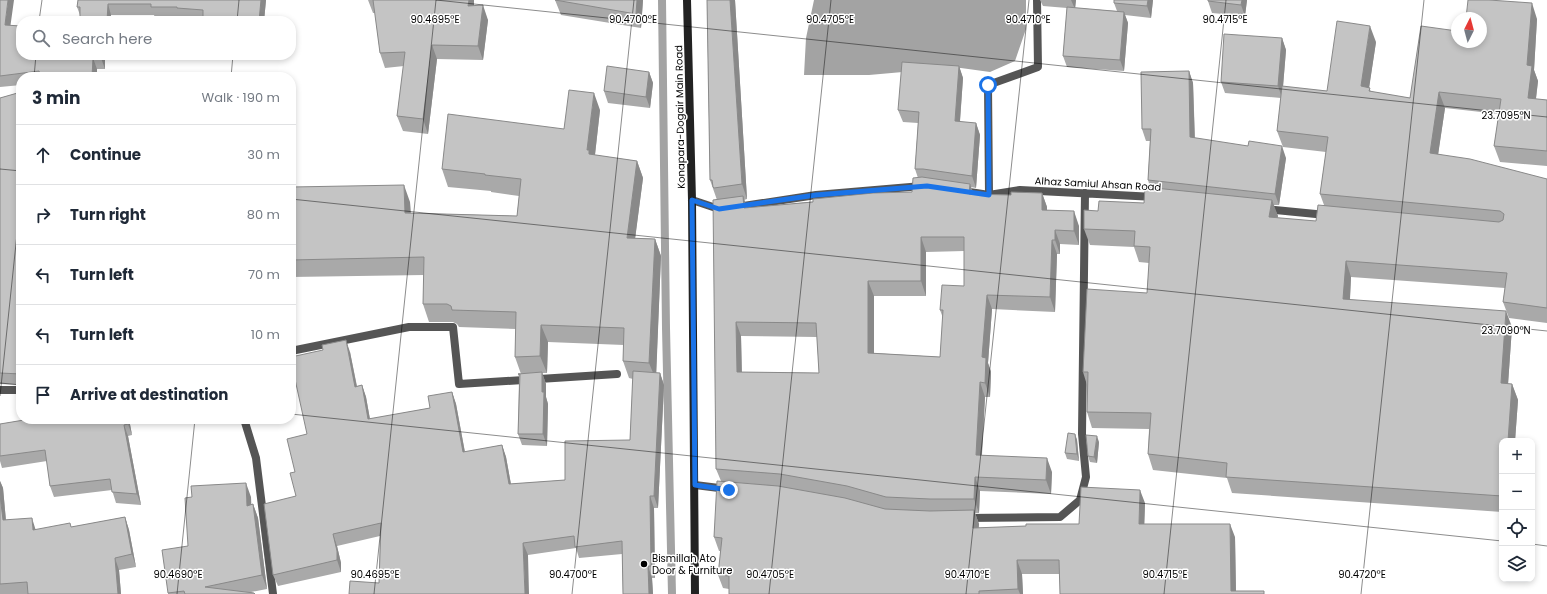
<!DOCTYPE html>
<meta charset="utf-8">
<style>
:root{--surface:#fff;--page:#f6f6f7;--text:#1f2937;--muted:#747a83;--line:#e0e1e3}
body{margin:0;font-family:Poppins,sans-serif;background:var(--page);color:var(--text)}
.controls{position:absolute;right:12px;bottom:12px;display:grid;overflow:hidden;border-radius:8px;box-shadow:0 2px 6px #0003}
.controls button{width:36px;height:36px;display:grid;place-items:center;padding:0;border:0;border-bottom:1px solid var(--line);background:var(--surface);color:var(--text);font:20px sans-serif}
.compass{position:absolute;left:1451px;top:12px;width:36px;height:36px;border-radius:50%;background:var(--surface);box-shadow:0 2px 6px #0003;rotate:6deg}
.stop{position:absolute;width:12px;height:12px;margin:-9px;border:3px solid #1a73e8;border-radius:50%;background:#fff}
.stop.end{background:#1a73e8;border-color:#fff;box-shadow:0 1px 4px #0008}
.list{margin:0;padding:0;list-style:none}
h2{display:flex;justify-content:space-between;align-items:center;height:52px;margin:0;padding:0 16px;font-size:17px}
h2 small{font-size:13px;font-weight:400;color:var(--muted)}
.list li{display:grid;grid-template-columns:26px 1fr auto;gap:12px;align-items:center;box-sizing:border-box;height:60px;padding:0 16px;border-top:1px solid var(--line)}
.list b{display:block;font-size:15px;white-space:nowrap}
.list em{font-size:13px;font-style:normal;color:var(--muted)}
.icon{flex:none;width:22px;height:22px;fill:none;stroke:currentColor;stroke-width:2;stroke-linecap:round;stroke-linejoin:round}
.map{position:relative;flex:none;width:1547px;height:594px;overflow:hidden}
.search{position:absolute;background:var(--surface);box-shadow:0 2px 6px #0003;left:16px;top:16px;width:280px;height:44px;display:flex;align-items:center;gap:10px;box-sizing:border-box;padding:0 14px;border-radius:16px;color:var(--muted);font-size:15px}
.panel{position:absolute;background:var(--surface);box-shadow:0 2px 6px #0003;left:16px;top:72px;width:280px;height:352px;border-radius:16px}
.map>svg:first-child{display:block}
</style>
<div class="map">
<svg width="1547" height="594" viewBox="0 0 1547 594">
<rect width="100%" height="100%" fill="#fff"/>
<path fill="#a3a3a3" d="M 814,0 L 1026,0 L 1026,29 L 1015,61 L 990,72 L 961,68 L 914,71 L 869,75 L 804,75 L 806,38 Z"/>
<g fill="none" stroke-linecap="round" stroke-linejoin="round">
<path stroke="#a3a3a3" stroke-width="8" d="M 662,0 L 666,328 L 672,594"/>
<path stroke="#555" stroke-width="8" d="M 963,191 L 989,195 L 1020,190 L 1155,197
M 989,195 L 988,85 L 1038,67 L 1037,0
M 692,200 L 719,209 L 724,208
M 737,207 L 816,195 L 922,186
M 1266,209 L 1326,215
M 291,351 L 409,327 L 453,327 L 459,384 L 617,374
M 0,390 L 21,390
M 244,419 L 256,458 L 273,594
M 695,485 L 727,489
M 965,518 L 1060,517 L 1080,500 L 1086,477 L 1082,434 L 1085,193"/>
<path stroke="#222" stroke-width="8" d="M 687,0 L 692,200 L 695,594"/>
</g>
<path fill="#a9a9a9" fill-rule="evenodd" d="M 0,0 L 10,25 L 21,55 L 105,55 L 105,69 L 97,69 L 97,77 L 21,77 L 21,85 L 0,87 Z
M 78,0 L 266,0 L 264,21 L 204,21 L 181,19 L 180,18 L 155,18 L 154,15 L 111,15 L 111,21 L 80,21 L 80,15 L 77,7 Z
M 368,0 L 474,0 L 474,6 L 488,20 L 483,60 L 437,59 L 428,134 L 403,131 L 397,116 L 404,66 L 385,68 L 380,53 L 375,13 L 373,13 Z
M 555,0 L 643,0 L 641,28 L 561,15 Z
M 707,0 L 735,0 L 747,199 L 744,200 L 747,208 L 912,192 L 918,178 L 915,169 L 918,123 L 903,122 L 898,110 L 959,66 L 963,78 L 960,122 L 976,123 L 980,135 L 976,188 L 971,187 L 974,194 L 1011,195 L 1042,193 L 1047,207 L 1047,210 L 1079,226 L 1079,245 L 1060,244 L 1060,254 L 1057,254 L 1055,312 L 992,309 L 988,363 L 991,372 L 990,397 L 985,397 L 982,455 L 1052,472 L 1051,494 L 980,491 L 979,513 L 975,513 L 979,524 L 978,528 L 1079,524 L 1145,503 L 1144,524 L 1235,537 L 1236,591 L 1265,594 L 1059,574 L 1022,574 L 1023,594 L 729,594 L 729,589 L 723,588 L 718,575 L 721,551 L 719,551 L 714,537 L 721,481 L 716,469 L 717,200 L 710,180 ZM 964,251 L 964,286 L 940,310 L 943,318 L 940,357 L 874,353 L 874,296 L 926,296 L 926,252 ZM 741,336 L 817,337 L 819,373 L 742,372 Z
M 1040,0 L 1076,0 L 1075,8 L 1117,11 L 1114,3 L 1153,0 L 1151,18 L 1125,15 L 1128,23 L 1124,71 L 1067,67 L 1063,56 L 1067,8 L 1043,6 Z
M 1208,0 L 1247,0 L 1245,16 L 1212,13 L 1208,1 Z
M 1496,1 L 1537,19 L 1534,70 L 1538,81 L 1536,99 L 1547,100 L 1547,166 L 1500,162 L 1494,146 L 1499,114 L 1445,108 L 1438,154 L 1547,179 L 1547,323 L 1509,318 L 1503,302 L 1505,288 L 1351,277 L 1350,300 L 1512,327 L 1508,384 L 1512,384 L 1518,400 L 1515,441 L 1502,441 L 1502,512 L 1232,493 L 1227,478 L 1153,470 L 1148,454 L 1149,429 L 1092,428 L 1087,412 L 1087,385 L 1083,372 L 1147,293 L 1149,263 L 1139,262 L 1134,247 L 1090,245 L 1084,229 L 1098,211 L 1144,203 L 1150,187 L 1148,180 L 1150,141 L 1146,141 L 1142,129 L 1189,71 L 1193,83 L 1195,138 L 1286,158 L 1279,205 L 1273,205 L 1278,216 L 1277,218 L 1316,221 L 1324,205 L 1320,194 L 1326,152 L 1283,147 L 1277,131 L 1281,98 L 1225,93 L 1221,82 L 1282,38 L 1286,50 L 1283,87 L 1327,91 L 1376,42 L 1369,87 L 1371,92 L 1410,98 L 1457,42 Z
M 649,72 L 653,83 L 650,108 L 608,103 L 604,91 Z
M 21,92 L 21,385 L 0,384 L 0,98 Z
M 600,110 L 595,155 L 637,161 L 643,178 L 635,238 L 655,239 L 661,256 L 656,373 L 660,373 L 664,385 L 658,508 L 654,508 L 655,578 L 652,578 L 653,594 L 623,594 L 622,554 L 579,558 L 576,548 L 528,555 L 379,583 L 380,536 L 337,546 L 341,563 L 341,572 L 278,586 L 273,575 L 296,496 L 295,472 L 307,434 L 350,352 L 357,386 L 362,385 L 366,397 L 370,419 L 430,408 L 452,392 L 456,404 L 465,452 L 502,445 L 506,457 L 511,484 L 565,480 L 630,440 L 633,379 L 629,378 L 623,361 L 624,345 L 548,342 L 547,373 L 542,373 L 546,384 L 546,397 L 548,404 L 547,446 L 522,445 L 518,434 L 519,377 L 518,374 L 521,374 L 515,357 L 516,329 L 459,327 L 457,324 L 453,322 L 429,322 L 423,304 L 424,275 L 291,277 L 291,187 L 410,202 L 411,213 L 517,216 L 519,196 L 491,192 L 491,191 L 448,187 L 442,169 L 564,129 Z
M 30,419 L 129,419 L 132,435 L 128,436 L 141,505 L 116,503 L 112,490 L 54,497 L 50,486 L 47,461 L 2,468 L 0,461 L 0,424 Z
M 1075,434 L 1077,440 L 1079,461 L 1067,459 L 1065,453 Z
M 1099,442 L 1097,463 L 1090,462 L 1088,456 Z
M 0,481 L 3,488 L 6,520 L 36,530 L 72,527 L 125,517 L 129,530 L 136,567 L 119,570 L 121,594 L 0,594 Z
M 251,497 L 251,505 L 253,504 L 258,518 L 267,589 L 251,592 L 255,594 L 168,594 L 168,593 L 188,546 Z"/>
<path fill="#898989" d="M 8,0 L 14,0 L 9,36 L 5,25 Z
M 261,0 L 266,0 L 264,21 L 259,21 Z
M 469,0 L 474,0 L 474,20 L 468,6 Z
M 637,0 L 643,0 L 641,28 L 636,14 Z
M 730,0 L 735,0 L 747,199 L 742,184 Z
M 1071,0 L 1076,0 L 1075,9 Z
M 1148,0 L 1153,0 L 1151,18 L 1147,6 Z
M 1242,0 L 1247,0 L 1245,16 L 1241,5 Z
M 1532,3 L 1537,19 L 1534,70 L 1538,81 L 1534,114 L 1528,98 L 1527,65 Z
M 108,4 L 111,15 L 111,21 L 107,21 Z
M 483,5 L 488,20 L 483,60 L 478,46 Z
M 1124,12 L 1128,23 L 1124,71 L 1120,60 Z
M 1370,26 L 1376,42 L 1367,102 L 1361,86 Z
M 1282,38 L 1286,50 L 1282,98 L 1278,86 Z
M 432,45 L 437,59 L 428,134 L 423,119 Z
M 101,55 L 105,55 L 105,69 L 101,58 Z
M 93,58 L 97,69 L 97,77 L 92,77 Z
M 959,66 L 963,78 L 959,133 L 955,121 Z
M 1189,71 L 1193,83 L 1195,149 L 1190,137 Z
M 649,72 L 653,83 L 650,108 L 646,97 Z
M 1439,92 L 1445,108 L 1436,169 L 1430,153 Z
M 594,93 L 600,110 L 594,163 L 595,172 L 587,150 Z
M 976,123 L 980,135 L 976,188 L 972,176 Z
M 1282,146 L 1286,158 L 1279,205 L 1275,194 Z
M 637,161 L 643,178 L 633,255 L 627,238 Z
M 970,184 L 975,199 L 969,194 Z
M 404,185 L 410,202 L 411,231 L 405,213 Z
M 1042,193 L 1047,207 L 1047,224 L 1042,210 Z
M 743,196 L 748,210 L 744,208 Z
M 1272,200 L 1278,216 L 1275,233 L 1269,217 Z
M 1074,211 L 1079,226 L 1079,245 L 1074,231 Z
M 1055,230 L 1060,244 L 1060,254 L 1055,240 Z
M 921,237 L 926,252 L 926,296 L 921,281 Z
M 655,239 L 661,256 L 656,380 L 649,363 Z
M 1052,240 L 1057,254 L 1055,312 L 1050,297 Z
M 1346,261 L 1351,277 L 1349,315 L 1343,299 Z
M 868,281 L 874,296 L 874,367 L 868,353 Z
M 987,295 L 992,309 L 988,363 L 991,372 L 990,397 L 985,383 L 982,357 Z
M 1506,311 L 1512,327 L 1507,399 L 1501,383 Z
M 736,322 L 741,336 L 742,387 L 737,372 Z
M 541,325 L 548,342 L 547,373 L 540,356 Z
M 346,340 L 350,352 L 359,398 L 355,387 Z
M 542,372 L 546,384 L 546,397 L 548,404 L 547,446 L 543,434 L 542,392 Z
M 660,373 L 664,385 L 658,508 L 654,496 Z
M 980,382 L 985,397 L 981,469 L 976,455 Z
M 1512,384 L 1518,400 L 1515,441 L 1508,441 Z
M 362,385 L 366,397 L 372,431 L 368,419 Z
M 452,392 L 456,404 L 467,464 L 463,452 Z
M 127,419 L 129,419 L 132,435 L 128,424 Z
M 124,425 L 128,436 L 141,505 L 137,494 Z
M 1075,434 L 1077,440 L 1079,461 L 1077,454 Z
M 1097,436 L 1099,442 L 1097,463 L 1094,457 Z
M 502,445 L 506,457 L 513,496 L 509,484 Z
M 1047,458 L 1052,472 L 1051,494 L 1046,480 Z
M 975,477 L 980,491 L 979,513 L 974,499 Z
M 0,481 L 3,488 L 7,533 L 3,520 L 0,495 Z
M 246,483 L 251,497 L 252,520 L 247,506 Z
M 1140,490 L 1145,503 L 1144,537 L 1139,524 Z
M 650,496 L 654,508 L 655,578 L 651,566 Z
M 253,504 L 258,518 L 267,589 L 262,575 Z
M 974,510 L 979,524 L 978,541 L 973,528 Z
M 125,517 L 129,530 L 136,567 L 132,554 Z
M 32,518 L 36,531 L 33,530 Z
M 1230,524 L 1235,537 L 1236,594 L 1231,591 Z
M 333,534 L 337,546 L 341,563 L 341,572 L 337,560 Z
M 523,543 L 528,555 L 529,594 L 525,594 Z
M 115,558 L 119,570 L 121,594 L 118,594 Z
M 1017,560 L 1022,574 L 1023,594 L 1020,594 L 1018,589 Z
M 648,566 L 652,578 L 653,594 L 649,594 Z"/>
<path fill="#c4c4c4" stroke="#898989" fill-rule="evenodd" d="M 0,0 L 8,0 L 5,25 L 21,26 L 21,55 L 101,55 L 101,58 L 93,58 L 92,77 L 41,77 L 39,71 L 0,76 Z
M 78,0 L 261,0 L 259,21 L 234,21 L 203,18 L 203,10 L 177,8 L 177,7 L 151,7 L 151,4 L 108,4 L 107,21 L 80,21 L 80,7 L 77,7 Z
M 373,0 L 469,0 L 468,6 L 483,5 L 478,46 L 432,45 L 423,119 L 397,116 L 405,52 L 380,53 Z
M 555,0 L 637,0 L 636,14 Z
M 707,0 L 730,0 L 742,184 L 714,188 L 713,187 L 712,180 L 710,180 Z
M 1114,0 L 1148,0 L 1147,6 L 1114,3 Z
M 1208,0 L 1242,0 L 1241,5 L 1208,1 Z
M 1468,0 L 1489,0 L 1532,3 L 1527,65 L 1532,66 L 1528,98 L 1547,100 L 1547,151 L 1494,146 L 1501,99 L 1439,92 L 1430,153 L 1470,159 L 1547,179 L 1547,308 L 1503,302 L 1507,273 L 1346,261 L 1343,299 L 1506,311 L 1501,383 L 1512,384 L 1508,441 L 1502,441 L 1502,496 L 1226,477 L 1227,463 L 1148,454 L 1151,413 L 1087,412 L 1088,372 L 1083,372 L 1087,289 L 1147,293 L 1150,247 L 1134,246 L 1135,231 L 1084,229 L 1084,210 L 1098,211 L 1099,201 L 1144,203 L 1145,187 L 1272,200 L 1269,217 L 1316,221 L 1318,205 L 1499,222 L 1503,220 L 1504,214 L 1500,211 L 1320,194 L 1328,137 L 1277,131 L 1282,86 L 1327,91 L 1337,21 L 1370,26 L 1361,86 L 1370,88 L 1369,91 L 1410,98 L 1421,26 L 1457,31 L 1457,42 L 1481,42 L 1481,18 L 1466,18 Z
M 1067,7 L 1124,12 L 1120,60 L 1063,56 Z
M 1224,34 L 1282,38 L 1278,86 L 1221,82 Z
M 902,62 L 959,66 L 955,121 L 976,123 L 972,176 L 923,169 L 915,169 L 919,112 L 898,110 Z
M 607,66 L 649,72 L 646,97 L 604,91 Z
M 1189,71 L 1190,137 L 1248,146 L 1249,141 L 1282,146 L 1275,194 L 1148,180 L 1151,129 L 1142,129 L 1141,72 Z
M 569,90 L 594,93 L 587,150 L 589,150 L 589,154 L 637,161 L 627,238 L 655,239 L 649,363 L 623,361 L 624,328 L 541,325 L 540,356 L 515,357 L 516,312 L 452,310 L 451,306 L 447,304 L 423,304 L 424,257 L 291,260 L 291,187 L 404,185 L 405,213 L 517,216 L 521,179 L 485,175 L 485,174 L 442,169 L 448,114 L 564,129 Z
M 21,92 L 21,374 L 0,373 L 0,98 Z
M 922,177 L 970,184 L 969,194 L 1011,195 L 1011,192 L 1042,193 L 1042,210 L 1074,211 L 1074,231 L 1055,230 L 1055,240 L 1052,240 L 1050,297 L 987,295 L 982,357 L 986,358 L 985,383 L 980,382 L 976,455 L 1047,458 L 1046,480 L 975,477 L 974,499 L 930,499 L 886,497 L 847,486 L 780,474 L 716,469 L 713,200 L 743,196 L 744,208 L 813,202 L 813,199 L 873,193 L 912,192 L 913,178 ZM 921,237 L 964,237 L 964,286 L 942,285 L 940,310 L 943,310 L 940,357 L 868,353 L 868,281 L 921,281 ZM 736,322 L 816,323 L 819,373 L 737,372 Z
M 346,340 L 355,387 L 362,385 L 368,419 L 430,408 L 428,396 L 452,392 L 463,452 L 502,445 L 509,484 L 565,480 L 565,441 L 630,440 L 633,371 L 660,373 L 654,496 L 650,496 L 651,566 L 648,566 L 649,594 L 623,594 L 622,541 L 575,547 L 574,536 L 523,543 L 525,594 L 349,594 L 350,581 L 379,583 L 381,523 L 333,534 L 337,551 L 337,560 L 273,575 L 264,504 L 296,496 L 290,473 L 295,472 L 287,439 L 307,434 L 291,361 L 291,357 L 323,350 L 322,345 Z
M 542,372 L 542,392 L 544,392 L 543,434 L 518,434 L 520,374 L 518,374 Z
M 30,419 L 127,419 L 128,424 L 124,425 L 137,494 L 112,492 L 110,479 L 50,486 L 45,450 L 0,456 L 0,424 Z
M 1068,433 L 1075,434 L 1077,454 L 1065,453 Z
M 1086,435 L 1097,436 L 1094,457 L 1088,456 Z
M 717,481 L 778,486 L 845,498 L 885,509 L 930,511 L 974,510 L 973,528 L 1026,526 L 1026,524 L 1079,524 L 1081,487 L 1140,490 L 1139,524 L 1230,524 L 1231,591 L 1264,591 L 1264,594 L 1060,594 L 1059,560 L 1017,560 L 1018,589 L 979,591 L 979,594 L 729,594 L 729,576 L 718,575 L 722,538 L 714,537 Z
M 246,483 L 247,506 L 253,504 L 262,575 L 205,587 L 254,593 L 255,594 L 185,594 L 184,591 L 168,593 L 162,550 L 188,546 L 185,498 L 192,497 L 191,486 Z
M 0,495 L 3,520 L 32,518 L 33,530 L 70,523 L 71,527 L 125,517 L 132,554 L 115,558 L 118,594 L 28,594 L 27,582 L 0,584 Z"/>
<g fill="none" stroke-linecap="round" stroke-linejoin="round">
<path stroke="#1a73e8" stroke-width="5" d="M 729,490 L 695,485 L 692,200 L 719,209 L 816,195 L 927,186 L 989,195 L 988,85"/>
</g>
<path fill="none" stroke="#000" stroke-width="1" stroke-opacity="0.45" d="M 436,0 L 1547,117M 39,21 L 42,0M 237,21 L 239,0M 34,77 L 36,55M 231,77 L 233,55M 0,169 L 21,171M 291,199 L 1547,331M 0,383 L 21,385M 0,396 L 21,196M 291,414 L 1502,541M 1532,544 L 1547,546M 177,594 L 195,419M 374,594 L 436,0M 572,594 L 634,0M 769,594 L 831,0M 966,594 L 1029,0M 1164,594 L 1226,0M 1361,594 L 1424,0"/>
<circle fill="#000" stroke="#fff" stroke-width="1.5" cx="644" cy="564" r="4"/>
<g text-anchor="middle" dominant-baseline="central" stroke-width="3" stroke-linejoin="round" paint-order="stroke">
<g font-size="10" fill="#000" stroke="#fff">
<text transform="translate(680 117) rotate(-91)">Konapara-Dogair Main Road</text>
<text transform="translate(1098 184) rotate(3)">Alhaz Samiul Ahsan Road</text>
</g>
<g font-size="10" fill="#000" stroke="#fff" text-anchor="start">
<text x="652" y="558">Bismillah Ato<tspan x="652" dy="12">Door &amp; Furniture</tspan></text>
</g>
</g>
<g font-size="10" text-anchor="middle" fill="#000" stroke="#fff" stroke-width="3" stroke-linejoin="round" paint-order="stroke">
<text x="435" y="23">90.4695°E</text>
<text x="633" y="23">90.4700°E</text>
<text x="830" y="23">90.4705°E</text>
<text x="1028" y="23">90.4710°E</text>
<text x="1225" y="23">90.4715°E</text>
<text x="1506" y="119">23.7095°N</text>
<text x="1506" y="334">23.7090°N</text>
<text x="178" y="578">90.4690°E</text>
<text x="375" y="578">90.4695°E</text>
<text x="573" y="578">90.4700°E</text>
<text x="770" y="578">90.4705°E</text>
<text x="967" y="578">90.4710°E</text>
<text x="1165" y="578">90.4715°E</text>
<text x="1362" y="578">90.4720°E</text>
</g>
</svg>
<div class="controls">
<button>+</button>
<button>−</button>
<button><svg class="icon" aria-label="locate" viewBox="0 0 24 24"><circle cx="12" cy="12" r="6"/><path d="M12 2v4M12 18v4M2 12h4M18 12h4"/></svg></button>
<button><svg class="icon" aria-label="layers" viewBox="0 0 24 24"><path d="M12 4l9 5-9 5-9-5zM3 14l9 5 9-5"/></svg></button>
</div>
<svg class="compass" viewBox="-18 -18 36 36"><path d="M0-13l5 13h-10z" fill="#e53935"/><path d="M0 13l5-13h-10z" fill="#747a83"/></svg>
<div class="stop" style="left:988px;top:85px"></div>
<div class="stop end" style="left:729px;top:490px"></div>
<div class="search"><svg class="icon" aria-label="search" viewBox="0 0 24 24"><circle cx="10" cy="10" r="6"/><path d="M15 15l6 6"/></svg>Search here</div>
<section class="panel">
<h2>3 min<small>Walk · 190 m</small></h2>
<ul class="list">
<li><svg class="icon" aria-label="ahead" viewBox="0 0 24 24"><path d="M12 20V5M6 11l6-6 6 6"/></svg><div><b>Continue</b></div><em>30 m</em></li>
<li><svg class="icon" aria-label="right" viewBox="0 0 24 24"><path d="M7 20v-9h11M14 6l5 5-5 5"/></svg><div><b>Turn right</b></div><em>80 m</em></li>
<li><svg class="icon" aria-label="left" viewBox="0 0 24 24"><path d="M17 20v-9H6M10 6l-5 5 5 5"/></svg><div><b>Turn left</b></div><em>70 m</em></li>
<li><svg class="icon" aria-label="left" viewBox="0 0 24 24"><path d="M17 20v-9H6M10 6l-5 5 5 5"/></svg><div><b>Turn left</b></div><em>10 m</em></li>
<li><svg class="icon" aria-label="arrive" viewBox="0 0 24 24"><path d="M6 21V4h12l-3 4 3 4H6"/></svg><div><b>Arrive at destination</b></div></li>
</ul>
</section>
</div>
